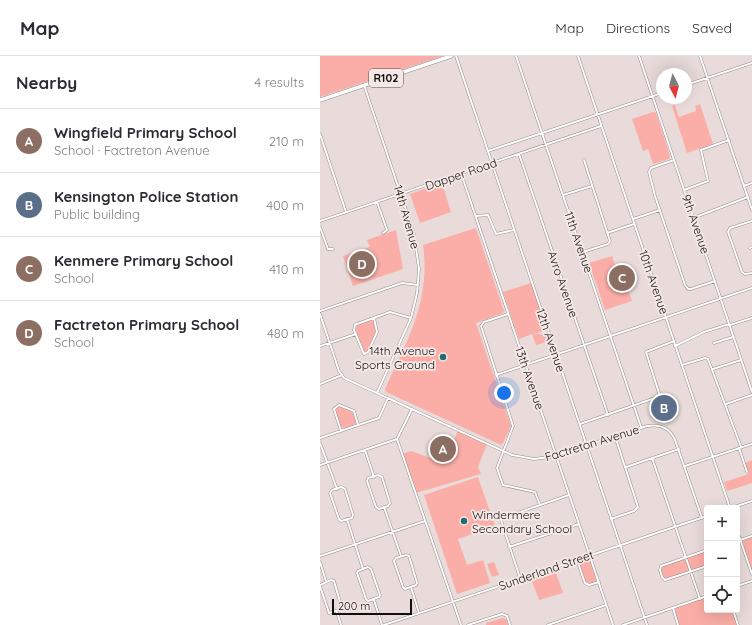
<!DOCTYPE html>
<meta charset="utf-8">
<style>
:root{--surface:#fff;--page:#f2f2f3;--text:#2b2b33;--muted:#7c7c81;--line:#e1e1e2;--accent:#226d70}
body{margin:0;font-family:Quicksand,sans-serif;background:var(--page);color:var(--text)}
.controls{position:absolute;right:12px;bottom:12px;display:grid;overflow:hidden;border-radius:4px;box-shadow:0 4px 16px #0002}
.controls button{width:36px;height:36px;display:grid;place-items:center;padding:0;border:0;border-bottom:1px solid var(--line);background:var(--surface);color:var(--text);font:20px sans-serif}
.compass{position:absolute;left:336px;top:12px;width:36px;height:36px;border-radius:50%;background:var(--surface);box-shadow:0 4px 16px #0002;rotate:173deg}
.scale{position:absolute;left:12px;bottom:10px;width:80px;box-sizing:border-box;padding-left:4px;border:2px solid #130f0e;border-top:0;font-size:11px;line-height:14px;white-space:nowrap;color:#130f0e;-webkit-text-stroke:3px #f5e9e7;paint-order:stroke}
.you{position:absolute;left:184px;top:337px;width:14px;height:14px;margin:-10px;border:3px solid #fff;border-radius:50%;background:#1a73e8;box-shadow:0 0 0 6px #1a73e833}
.badge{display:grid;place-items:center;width:26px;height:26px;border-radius:50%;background:var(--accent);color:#fff;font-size:13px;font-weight:700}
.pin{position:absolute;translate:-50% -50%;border:2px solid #fff;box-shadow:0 1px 4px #0006}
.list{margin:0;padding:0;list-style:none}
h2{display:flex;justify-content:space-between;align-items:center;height:52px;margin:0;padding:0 16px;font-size:17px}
h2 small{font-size:13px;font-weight:400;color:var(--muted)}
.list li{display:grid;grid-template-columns:26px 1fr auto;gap:12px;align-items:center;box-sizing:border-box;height:64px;padding:0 16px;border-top:1px solid var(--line)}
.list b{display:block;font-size:15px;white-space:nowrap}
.list p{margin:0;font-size:13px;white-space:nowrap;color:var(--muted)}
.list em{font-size:13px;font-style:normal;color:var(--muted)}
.icon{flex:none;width:22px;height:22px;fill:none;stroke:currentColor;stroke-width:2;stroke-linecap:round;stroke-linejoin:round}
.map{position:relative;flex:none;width:432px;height:569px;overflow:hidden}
header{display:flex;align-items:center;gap:24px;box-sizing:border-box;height:56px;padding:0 20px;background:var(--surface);border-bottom:1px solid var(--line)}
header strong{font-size:19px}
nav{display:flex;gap:22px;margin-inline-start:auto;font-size:14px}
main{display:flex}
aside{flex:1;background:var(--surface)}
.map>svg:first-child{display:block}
</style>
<header>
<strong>Map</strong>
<nav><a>Map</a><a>Directions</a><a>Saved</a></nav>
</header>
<main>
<aside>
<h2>Nearby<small>4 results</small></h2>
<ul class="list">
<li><span class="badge" style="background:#8d6e63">A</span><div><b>Wingfield Primary School</b><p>School · Factreton Avenue</p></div><em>210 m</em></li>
<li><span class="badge" style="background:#5c6f8a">B</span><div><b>Kensington Police Station</b><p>Public building</p></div><em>400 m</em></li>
<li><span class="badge" style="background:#8d6e63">C</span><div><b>Kenmere Primary School</b><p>School</p></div><em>410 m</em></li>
<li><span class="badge" style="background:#8d6e63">D</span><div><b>Factreton Primary School</b><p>School</p></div><em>480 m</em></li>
</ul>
</aside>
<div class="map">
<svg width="432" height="569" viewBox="0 0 432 569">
<rect width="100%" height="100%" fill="#e8dbda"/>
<path fill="#fbaea7" d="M 0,0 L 123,0 L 0,41 Z
M 380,48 L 393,88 L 367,97 L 352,50 L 355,49 L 359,61 L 376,55 L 375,50 Z
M 333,56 L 336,57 L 350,100 L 349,103 L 333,108 L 328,93 L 323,95 L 312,63 Z
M 122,127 L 131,156 L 100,167 L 90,138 Z
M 156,172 L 184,255 L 183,257 L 156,267 L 191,370 L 183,387 L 181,389 L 66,336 L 65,333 C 87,285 111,245 103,189 Z
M 76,174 L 83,213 L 33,230 L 23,200 L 50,191 L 47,184 Z
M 292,200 L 302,229 L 306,228 L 312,245 L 285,254 L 269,207 Z
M 211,227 L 227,274 L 213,278 C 220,278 226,277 229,285 L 216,289 L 212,278 L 199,283 L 183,236 Z
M 51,264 L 54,265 L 57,274 L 47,296 L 44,297 L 35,271 L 38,268 Z
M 20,350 L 33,357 L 36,366 L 35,369 L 24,372 L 21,371 L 15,354 Z
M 138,374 L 167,388 L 158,411 L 161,418 L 96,437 L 82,398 L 91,395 L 119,405 L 129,398 Z
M 432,404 L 432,427 L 407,435 L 404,426 L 429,418 L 425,407 Z
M 158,421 L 175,470 L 138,483 L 147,509 L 163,504 L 170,527 L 137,538 L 104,439 Z
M 432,481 L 432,514 L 423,487 L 425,483 Z
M 387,494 L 387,510 L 347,523 L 343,523 L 341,511 Z
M 267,502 L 270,504 L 276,523 L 275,526 L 268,528 L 265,527 L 259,508 L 260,505 Z
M 174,506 L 179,519 L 172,521 L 167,508 Z
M 236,517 L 243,537 L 219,544 L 212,525 Z
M 387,541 L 387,554 L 412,554 L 417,569 L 359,569 L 355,556 L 356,552 Z
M 183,562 L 186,563 L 188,569 L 166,569 L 166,567 Z"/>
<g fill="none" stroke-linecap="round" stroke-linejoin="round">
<g stroke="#968a89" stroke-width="3">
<path id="minor" d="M 136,0 L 327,569
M 196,0 L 321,371
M 258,0 L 410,452
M 319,0 L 432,336
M 380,0 L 432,154
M 44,29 L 94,178 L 99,213 L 97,237 L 91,262 L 57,337
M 366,29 L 432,7
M 0,78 L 26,156
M 168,95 L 342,37
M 199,98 L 288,359
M 354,104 L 331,112 L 329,116 L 335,140 L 365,229 L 368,233 L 371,233 L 395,225
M 141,117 L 293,569
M 424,130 L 432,127
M 364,134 L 388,125 L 381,94 L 409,84
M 243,139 L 272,130
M 57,146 L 67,174 L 63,177
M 156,160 L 168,159 L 176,178 L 194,174
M 373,162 L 428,141
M 313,163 L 340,154
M 0,165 L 281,70
M 432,165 L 410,172 L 408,176 L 422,216 L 425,218 L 432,217
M 0,171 L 8,193 L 13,193
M 287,177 L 314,168
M 430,192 L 432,191
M 263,196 L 288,188 L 290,185 L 264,104
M 0,255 L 82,227 L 98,229
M 0,258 L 19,315 L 24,322 L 192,399 L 214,403 L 230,401 L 327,370 C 340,368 350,372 355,384 L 382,462
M 188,258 L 164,266 L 161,270 L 193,370 L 177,412 L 183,429 L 215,436 L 220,449
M 54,262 L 57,276 L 48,296 L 44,298 L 34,274 L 35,269 L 37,268 L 70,256 L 91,262
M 410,269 L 432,262
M 394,287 L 413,281
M 0,290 L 36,278
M 355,290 L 384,276 L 409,268
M 362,309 L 385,302 L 388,303 L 421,391
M 393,313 L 421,304
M 176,319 L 432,232
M 0,328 L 22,319
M 406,348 L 432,339
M 92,353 L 77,383 L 141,569
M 260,368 L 338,341 L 339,337 L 326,296 L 354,285
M 21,375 L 14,353 L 19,349 L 34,355 L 38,369
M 0,382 L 59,362 L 68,342
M 0,387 L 17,433
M 419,392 L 427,416
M 45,394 L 54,421
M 332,402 L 380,543
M 0,409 L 77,383
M 365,410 L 432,388
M 306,411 L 359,393
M 58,419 L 62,421 L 70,447 L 68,450 L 59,453 L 56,451 L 47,425 L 48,422 Z
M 21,431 L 25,433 L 33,459 L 32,462 L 21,465 L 19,463 L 10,437 L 12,434 Z
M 64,451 L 81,500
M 411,452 L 432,445
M 27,463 L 43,513
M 291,463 L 314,455 L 318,451 L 295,380
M 417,474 L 432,518
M 420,484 L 432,480
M 189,491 L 259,468
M 387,494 L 341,510 L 340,514 L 342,521 L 345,524 L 387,510
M 86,499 L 89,500 L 97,527 L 96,529 L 85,533 L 83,531 L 74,505 L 76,502 Z
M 0,500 L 105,465
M 257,504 L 265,527 L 269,529 L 279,526
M 0,506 L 6,525
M 48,511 L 51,513 L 60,539 L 59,541 L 48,545 L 46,543 L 37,517 L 38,515 Z
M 200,522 L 181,464 L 183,462 L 249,439
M 0,529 L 11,524 L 14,525 L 22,553 L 9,557 L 0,530
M 417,530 L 432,525
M 91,531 L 99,557
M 54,544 L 62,569
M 353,552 L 358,569
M 413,554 L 418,569
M 17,556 L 21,569
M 64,569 L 387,460
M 148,569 L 182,558 L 187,560 L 190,569
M 228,569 L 286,549
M 303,569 L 387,540"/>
</g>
<g stroke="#968a89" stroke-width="4.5">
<path id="primary" d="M 0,44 L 131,0"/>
</g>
<use href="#minor" stroke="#fff" stroke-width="2"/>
<use href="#primary" stroke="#fff" stroke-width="3.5"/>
</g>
<g fill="#226d70" stroke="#f5e9e7" stroke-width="1.5">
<circle cx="123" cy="301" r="4"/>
<circle cx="144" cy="465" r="4"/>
</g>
<g text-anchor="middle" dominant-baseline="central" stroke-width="3.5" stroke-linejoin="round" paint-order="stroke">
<rect fill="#f5e9e7" stroke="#57504f" stroke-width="1" x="49" y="13" width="34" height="18" rx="3"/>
<g font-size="11" font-weight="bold" fill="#130f0e">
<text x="66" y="22">R102</text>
</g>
<g font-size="12" fill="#130f0e" stroke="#f5e9e7">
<text transform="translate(141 118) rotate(-19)">Dapper Road</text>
<text transform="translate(87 161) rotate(74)">14th Avenue</text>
<text transform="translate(376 168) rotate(71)">9th Avenue</text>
<text transform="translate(259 186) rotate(71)">11th Avenue</text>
<text transform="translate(334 226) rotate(71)">10th Avenue</text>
<text transform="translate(243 228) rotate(71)">Avro Avenue</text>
<text transform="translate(231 284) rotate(71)">12th Avenue</text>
<text transform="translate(210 322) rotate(71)">13th Avenue</text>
<text transform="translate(272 387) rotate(-17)">Factreton Avenue</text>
<text transform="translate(226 514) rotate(-19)">Sunderland Street</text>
</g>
<g font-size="12" fill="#130f0e" stroke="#f5e9e7" text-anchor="end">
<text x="115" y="294">14th Avenue<tspan x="115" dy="14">Sports Ground</tspan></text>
<text x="152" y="458" text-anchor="start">Windermere<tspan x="152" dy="14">Secondary School</tspan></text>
</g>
</g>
</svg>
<div class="controls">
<button>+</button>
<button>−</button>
<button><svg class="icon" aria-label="locate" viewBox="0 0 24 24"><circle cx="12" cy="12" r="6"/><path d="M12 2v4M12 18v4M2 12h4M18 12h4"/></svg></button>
</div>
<svg class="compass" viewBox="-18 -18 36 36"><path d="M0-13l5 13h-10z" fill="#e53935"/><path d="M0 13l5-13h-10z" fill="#7c7c81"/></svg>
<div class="scale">200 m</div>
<div class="you"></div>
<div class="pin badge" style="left:123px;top:393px;background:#8d6e63">A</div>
<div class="pin badge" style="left:344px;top:352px;background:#5c6f8a">B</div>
<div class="pin badge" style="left:302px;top:222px;background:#8d6e63">C</div>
<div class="pin badge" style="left:42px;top:208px;background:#8d6e63">D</div>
</div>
</main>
